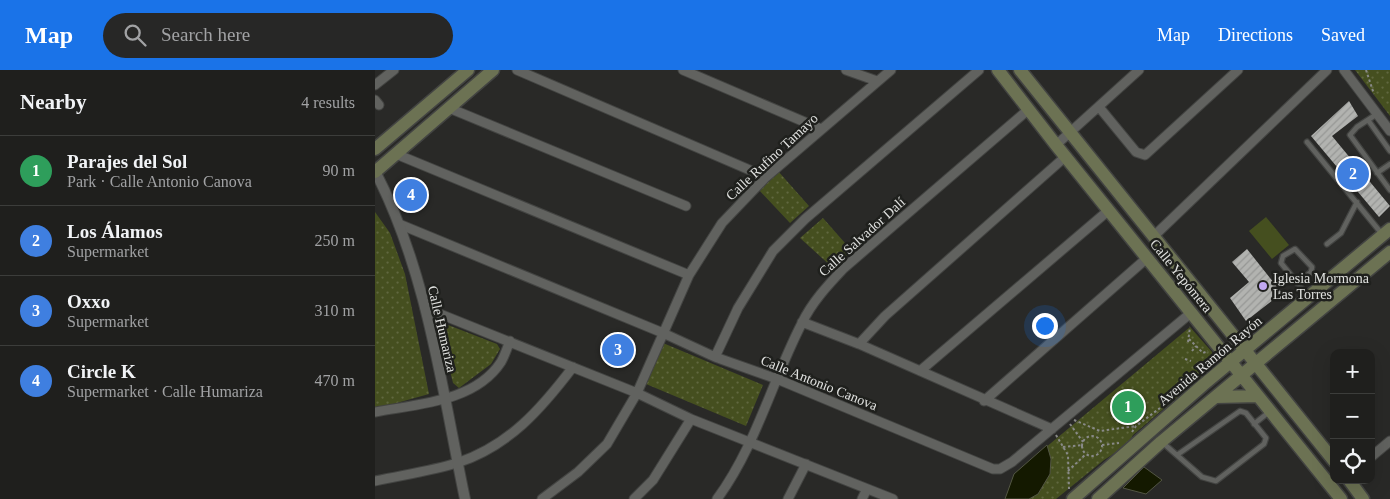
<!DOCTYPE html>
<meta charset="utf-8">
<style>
:root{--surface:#1f1f1d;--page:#272726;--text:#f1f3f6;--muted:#a1a2a4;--line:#3c3d3b;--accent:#1a73e8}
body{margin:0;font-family:"Times New Roman",serif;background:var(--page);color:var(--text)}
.controls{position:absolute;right:15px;bottom:15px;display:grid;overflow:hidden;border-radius:10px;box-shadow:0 5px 20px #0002}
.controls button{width:45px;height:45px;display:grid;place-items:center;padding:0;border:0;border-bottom:1px solid var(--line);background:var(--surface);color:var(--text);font:25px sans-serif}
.you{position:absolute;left:669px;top:255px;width:18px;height:18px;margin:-12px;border:4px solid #fff;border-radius:50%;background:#1a73e8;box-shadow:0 0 0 8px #1a73e833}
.badge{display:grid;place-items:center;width:32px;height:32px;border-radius:50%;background:var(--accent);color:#fff;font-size:16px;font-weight:700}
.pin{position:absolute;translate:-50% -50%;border:2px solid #fff;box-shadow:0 1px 5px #0006}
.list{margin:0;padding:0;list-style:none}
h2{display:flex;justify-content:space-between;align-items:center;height:65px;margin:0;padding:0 20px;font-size:21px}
h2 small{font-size:16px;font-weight:400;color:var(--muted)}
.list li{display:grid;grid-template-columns:32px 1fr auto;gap:15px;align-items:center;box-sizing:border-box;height:70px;padding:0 20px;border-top:1px solid var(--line)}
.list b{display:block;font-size:19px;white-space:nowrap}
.list p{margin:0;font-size:16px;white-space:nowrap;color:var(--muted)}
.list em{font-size:16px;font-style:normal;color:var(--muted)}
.icon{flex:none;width:28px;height:28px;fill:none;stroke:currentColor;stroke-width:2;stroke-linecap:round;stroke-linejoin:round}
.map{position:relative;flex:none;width:1015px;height:429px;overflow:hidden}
header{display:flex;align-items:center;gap:30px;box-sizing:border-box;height:70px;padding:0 25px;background:var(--accent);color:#fff}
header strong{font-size:24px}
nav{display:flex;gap:28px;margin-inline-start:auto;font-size:18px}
.search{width:350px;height:45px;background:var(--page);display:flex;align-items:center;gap:12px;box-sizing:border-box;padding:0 18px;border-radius:28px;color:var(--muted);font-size:19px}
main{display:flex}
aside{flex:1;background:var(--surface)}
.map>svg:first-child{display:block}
</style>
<header>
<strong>Map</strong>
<div class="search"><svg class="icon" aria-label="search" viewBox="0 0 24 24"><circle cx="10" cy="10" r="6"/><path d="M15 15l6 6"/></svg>Search here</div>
<nav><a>Map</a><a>Directions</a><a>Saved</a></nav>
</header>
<main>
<aside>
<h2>Nearby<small>4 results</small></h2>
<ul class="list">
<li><span class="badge" style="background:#2e9e5b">1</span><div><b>Parajes del Sol</b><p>Park · Calle Antonio Canova</p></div><em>90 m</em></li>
<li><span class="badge" style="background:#3f7fe0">2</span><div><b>Los Álamos</b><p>Supermarket</p></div><em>250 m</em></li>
<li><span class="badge" style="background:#3f7fe0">3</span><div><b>Oxxo</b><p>Supermarket</p></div><em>310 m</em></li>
<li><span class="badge" style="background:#3f7fe0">4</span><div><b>Circle K</b><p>Supermarket · Calle Humariza</p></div><em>470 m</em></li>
</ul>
</aside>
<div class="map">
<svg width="1015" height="429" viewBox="0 0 1015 429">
<defs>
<pattern id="park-dots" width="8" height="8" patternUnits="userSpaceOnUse" patternTransform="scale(1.25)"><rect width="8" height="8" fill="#454f1f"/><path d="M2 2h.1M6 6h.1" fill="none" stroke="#60683f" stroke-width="1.8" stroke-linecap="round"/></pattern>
<pattern id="building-hatch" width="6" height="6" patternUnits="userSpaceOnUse" patternTransform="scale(1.25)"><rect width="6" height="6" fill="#b2b3b0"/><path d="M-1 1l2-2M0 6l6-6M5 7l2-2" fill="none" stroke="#969795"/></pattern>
</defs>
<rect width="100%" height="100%" fill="#292927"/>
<path fill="#454f1f" d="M 891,147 L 914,175 L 897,189 L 874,161 Z"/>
<path fill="url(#park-dots)" d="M 980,0 L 1015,0 L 1015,46 Z
M 403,101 L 434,136 L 415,153 L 383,119 Z
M 0,142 L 15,163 L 30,204 L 54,324 L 0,339 Z
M 448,148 L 477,181 L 458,198 L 425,168 Z
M 68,253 L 122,274 L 125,279 L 116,294 L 84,318 L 78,313 L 64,256 Z
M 815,257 L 837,282 L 838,301 L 829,311 L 807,323 L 758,365 L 752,375 L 729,390 L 681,429 L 630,429 L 639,404 Z
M 288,273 L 388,315 L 371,356 L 271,314 Z"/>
<path fill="#141900" stroke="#525543" d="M 672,375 L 676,389 L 675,404 L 663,424 L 654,429 L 630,429 L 639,404 Z
M 769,397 L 787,410 L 771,424 L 748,418 Z"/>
<path fill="url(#building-hatch)" d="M 974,31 L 983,46 L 957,66 L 1015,136 L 1004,147 L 936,66 Z
M 33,109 L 49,115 L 40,140 L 24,135 Z
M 872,179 L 907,223 L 871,251 L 855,228 L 874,212 L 857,192 Z
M 239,264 L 257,270 L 248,296 L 230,290 Z"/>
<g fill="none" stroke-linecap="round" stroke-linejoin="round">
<g stroke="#434442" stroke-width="7">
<path id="service" d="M 1002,44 L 982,57 L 975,65 L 1015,120
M 993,50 L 1015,81
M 932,72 L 1007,164
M 1002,103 L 1015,94
M 952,174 L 966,163 L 982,132
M 923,213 L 936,202 L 937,197 L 920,179 L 908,186 L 906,193 L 933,226
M 879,354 L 894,342
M 788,373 L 827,407 L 841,411 L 889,374 L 891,368 L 871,343 L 865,341 L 802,385"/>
</g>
<g stroke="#434442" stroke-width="11">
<path id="minor" d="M 142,0 L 391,107
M 308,0 L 446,59
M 471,0 L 502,11
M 969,0 L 1015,61
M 0,15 L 19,0
M 0,30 L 4,35
M 724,37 L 761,82 L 770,85 L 863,0
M 74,38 L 311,136
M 681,75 L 764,0
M 21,84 L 314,205
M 24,154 L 288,263 L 340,287 L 402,309 L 618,399 L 625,399 L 637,392 L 817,242
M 779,166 L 952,0
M 50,238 L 262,323 L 316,349 L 518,429
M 427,252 L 484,274 L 677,359
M 484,274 L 510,246 L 690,87
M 340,287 L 363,238 L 398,181 L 430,149 L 604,0
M 545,301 L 734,140
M 609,331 L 772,188
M 0,342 C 42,334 100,332 126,292 C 130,285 132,278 135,271
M 996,387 L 1015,371
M 0,411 C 27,405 56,401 82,393 C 134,376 166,339 198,297
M 167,429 L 203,402 L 232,374 L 262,323 L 314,205 L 347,153 L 391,107 L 516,0
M 259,429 L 278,410 L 316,349
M 342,429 C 381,376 397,311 427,253 C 437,232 453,215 469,198 L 654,39
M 413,429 L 431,394
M 487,429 L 492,419"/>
</g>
<g stroke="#434442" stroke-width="12">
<path id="tertiary" d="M 0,101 C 52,201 67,319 90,429"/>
</g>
<g stroke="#434442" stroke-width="15">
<path id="secondary" d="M 623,0 L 681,75 L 966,429
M 645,0 L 959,391
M 0,79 L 93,0
M 0,102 L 118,0
M 841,327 L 883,326
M 974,410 L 988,429
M 698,429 L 828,315 L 1015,159
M 723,429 L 786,372 L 1015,182"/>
</g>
<path stroke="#898a88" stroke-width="2" stroke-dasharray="2.5 2.5" stroke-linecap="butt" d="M 991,0 L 999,24
M 814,269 L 828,283 L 833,281
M 813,272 L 815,257
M 817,281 L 821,276
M 810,289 L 816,291
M 804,322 L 806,308 L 817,311
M 699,350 L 725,361 L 761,356
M 695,354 L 708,372
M 757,362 L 761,356 L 785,338
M 681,365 L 693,385 L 694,419
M707 376a10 10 0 1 1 20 0a10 10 0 1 1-20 0Z
M 727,375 L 744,373
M 688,377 L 707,375
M 693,401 L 711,384"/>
<use href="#service" stroke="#61625f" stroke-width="4.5"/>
<use href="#minor" stroke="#61625f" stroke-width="9"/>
<use href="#tertiary" stroke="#61625f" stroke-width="10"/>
<use href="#secondary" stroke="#6c7253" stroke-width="12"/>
</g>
<circle fill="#c1a8f3" stroke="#1f201d" stroke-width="2" cx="888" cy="216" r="5"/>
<g text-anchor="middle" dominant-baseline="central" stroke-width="5" stroke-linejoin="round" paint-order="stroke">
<g font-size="14" fill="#e1e2e0" stroke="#1f201d">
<text transform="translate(397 87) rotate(-43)">Calle Rufino Tamayo</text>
<text transform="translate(487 167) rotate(-42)">Calle Salvador Dalí</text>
<text transform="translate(806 206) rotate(51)">Calle Yepómera</text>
<text transform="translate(67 259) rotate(77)">Calle Humariza</text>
<text transform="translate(835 291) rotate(-40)">Avenida Ramón Rayón</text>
<text transform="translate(444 313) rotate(22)">Calle Antonio Canova</text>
</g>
<g font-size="14" fill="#e1e2e0" stroke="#1f201d" text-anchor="start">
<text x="898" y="208">Iglesia Mormona<tspan x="898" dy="16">Las Torres</tspan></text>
</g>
</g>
</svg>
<div class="controls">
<button>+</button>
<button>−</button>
<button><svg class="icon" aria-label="locate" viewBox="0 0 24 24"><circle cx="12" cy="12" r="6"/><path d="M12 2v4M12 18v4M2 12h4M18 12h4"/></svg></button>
</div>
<div class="you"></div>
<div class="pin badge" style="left:753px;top:337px;background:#2e9e5b">1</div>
<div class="pin badge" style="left:978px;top:104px;background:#3f7fe0">2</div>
<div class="pin badge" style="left:243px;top:280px;background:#3f7fe0">3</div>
<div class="pin badge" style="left:36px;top:125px;background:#3f7fe0">4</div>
</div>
</main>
